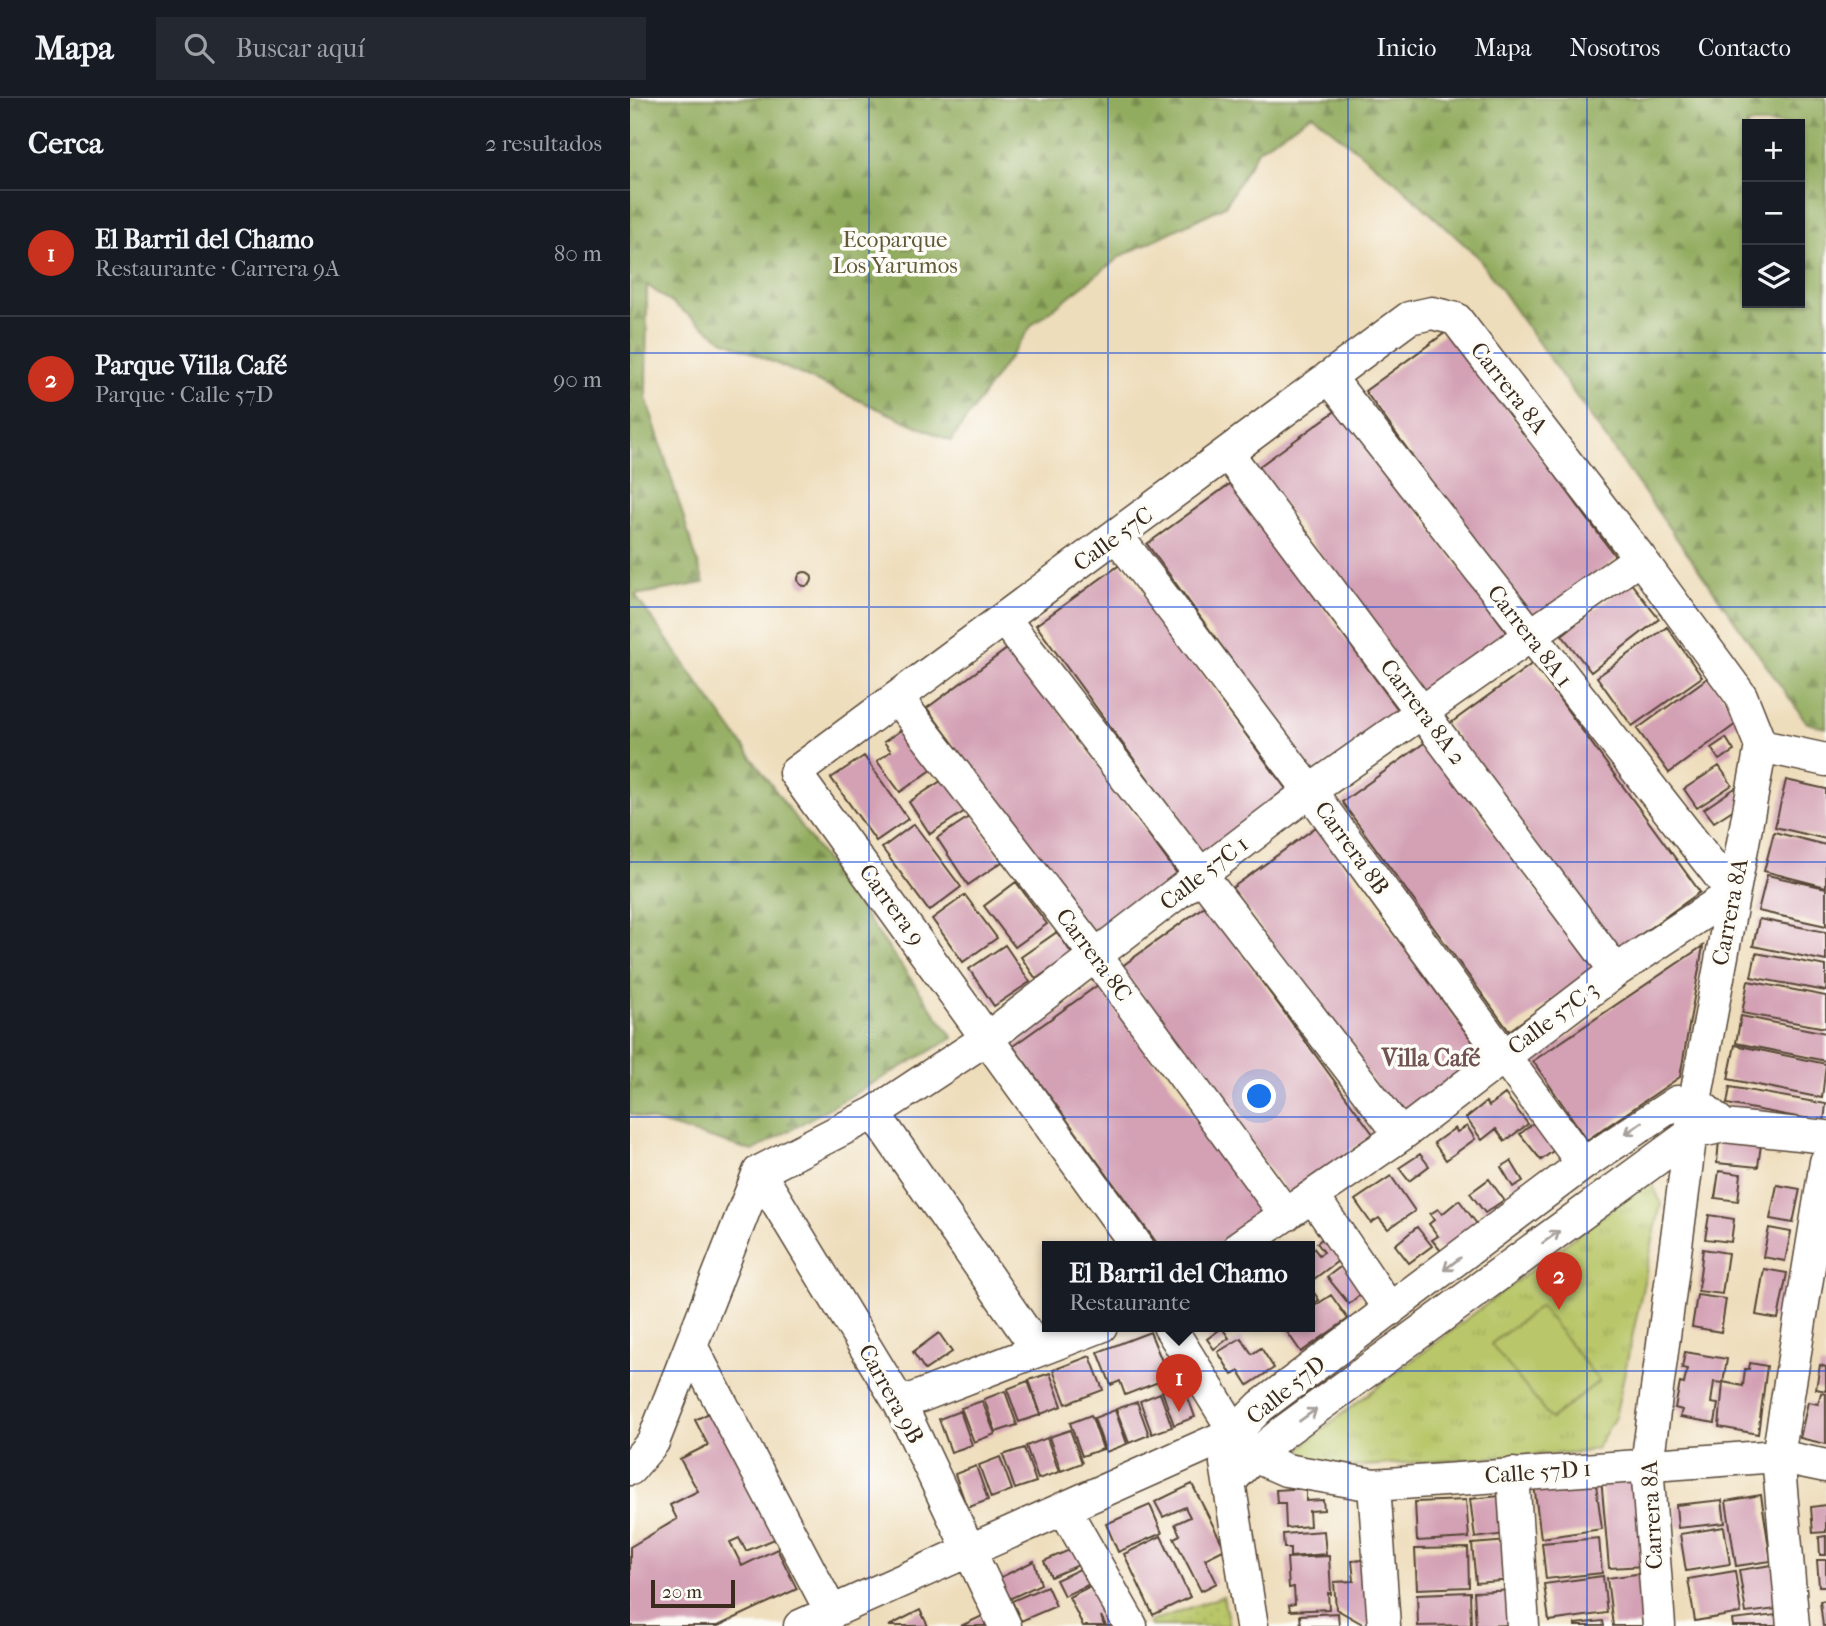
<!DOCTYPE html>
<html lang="es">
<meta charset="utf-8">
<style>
:root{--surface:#171b24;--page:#242831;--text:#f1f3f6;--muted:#9ea1a6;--line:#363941;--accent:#c8321e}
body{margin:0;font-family:"IM FELL French Canon",serif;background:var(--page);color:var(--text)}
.controls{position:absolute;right:21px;top:21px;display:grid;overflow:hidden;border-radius:0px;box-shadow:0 2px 5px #0004}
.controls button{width:63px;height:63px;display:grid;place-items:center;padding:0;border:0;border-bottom:2px solid var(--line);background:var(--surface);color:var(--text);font:35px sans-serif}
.scale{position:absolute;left:21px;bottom:18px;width:84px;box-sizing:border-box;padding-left:7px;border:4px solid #3b2a1e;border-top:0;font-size:19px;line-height:24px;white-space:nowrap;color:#3b2a1e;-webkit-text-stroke:5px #fdfcf7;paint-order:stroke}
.you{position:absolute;left:630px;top:999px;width:24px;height:24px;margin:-18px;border:5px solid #fff;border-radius:50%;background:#1a73e8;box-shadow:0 0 0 10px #1a73e833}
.badge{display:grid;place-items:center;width:46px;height:46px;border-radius:50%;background:var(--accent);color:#fff;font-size:23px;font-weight:700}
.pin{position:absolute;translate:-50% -58px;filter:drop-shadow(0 2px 4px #0008)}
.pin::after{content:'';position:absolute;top:37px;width:24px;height:21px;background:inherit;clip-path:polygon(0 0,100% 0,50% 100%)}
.popup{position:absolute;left:412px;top:1143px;width:273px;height:91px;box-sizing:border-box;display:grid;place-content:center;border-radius:0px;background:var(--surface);filter:drop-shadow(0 2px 5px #0005);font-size:23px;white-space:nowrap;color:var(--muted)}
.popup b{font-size:26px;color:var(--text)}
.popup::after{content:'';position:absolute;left:50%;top:100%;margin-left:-14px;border:14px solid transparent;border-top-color:var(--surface)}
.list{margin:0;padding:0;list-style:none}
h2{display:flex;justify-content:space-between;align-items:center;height:91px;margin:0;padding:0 28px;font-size:30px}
h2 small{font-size:23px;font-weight:400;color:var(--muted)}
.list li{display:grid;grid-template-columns:46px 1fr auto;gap:21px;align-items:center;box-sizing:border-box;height:126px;padding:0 28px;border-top:2px solid var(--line)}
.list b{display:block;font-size:26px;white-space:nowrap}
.list p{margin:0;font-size:23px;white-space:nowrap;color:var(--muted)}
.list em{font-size:23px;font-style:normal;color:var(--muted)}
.icon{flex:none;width:38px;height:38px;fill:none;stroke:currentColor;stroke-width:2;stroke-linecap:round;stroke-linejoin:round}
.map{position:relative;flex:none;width:1196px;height:1528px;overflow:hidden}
header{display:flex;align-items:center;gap:42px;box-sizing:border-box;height:98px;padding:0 35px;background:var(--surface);border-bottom:2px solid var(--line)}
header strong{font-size:33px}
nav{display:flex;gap:38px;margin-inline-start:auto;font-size:24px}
.search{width:490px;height:63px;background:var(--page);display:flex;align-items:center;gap:18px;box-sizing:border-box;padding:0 24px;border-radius:0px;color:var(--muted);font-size:26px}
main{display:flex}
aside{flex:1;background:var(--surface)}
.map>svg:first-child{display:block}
</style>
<header>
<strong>Mapa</strong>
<div class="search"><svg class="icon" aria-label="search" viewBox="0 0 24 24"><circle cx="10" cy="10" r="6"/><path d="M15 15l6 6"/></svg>Buscar aquí</div>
<nav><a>Inicio</a><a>Mapa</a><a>Nosotros</a><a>Contacto</a></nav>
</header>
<main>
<aside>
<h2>Cerca<small>2 resultados</small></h2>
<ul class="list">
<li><span class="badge">1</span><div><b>El Barril del Chamo</b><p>Restaurante · Carrera 9A</p></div><em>80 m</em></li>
<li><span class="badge">2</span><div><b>Parque Villa Café</b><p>Parque · Calle 57D</p></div><em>90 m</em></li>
</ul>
</aside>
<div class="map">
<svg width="1196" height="1528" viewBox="0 0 1196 1528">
<defs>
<pattern id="grass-dots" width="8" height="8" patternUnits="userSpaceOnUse" patternTransform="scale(1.75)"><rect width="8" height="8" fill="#b9c76a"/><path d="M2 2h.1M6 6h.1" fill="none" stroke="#a0ab5b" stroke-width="1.8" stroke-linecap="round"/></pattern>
<pattern id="forest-firs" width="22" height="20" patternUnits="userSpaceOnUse" patternTransform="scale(1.75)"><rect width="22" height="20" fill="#92ac5e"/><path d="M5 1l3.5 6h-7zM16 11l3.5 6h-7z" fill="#788c4d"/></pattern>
<pattern id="park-tufts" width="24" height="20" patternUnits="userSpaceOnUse" patternTransform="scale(1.75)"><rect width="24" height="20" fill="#b9c76a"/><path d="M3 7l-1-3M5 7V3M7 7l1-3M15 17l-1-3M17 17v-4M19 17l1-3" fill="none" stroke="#a0ab5b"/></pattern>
</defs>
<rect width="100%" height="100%" fill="#fdfcf7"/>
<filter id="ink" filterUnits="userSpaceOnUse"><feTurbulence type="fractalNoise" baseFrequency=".0143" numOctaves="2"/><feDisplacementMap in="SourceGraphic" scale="14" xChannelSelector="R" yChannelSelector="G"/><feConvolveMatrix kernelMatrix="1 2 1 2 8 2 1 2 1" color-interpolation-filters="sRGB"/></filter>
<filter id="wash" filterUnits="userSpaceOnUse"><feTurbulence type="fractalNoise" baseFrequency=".00686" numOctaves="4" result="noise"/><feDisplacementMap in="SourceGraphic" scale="28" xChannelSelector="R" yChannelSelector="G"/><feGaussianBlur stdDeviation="1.57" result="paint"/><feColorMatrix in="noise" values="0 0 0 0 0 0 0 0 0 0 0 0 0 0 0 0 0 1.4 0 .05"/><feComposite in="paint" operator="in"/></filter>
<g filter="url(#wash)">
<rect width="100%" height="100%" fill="#edb"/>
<path fill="url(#grass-dots)" stroke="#7a7844" stroke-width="2" d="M 593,1498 L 599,1528 L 521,1528 L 519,1524 Z"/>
<path fill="url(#forest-firs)" stroke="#666b3e" stroke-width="2" fill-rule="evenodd" d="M 0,0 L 1196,0 L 1196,630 L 1177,625 L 847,158 L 766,84 L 682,16 L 628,52 L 595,108 L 491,158 L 402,227 L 321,343 L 93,242 L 17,187 L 16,299 L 74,485 L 5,497 L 323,940 L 123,1053 L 0,1016 ZM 1117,26 L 1170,26 L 1170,205 L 1117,205 Z"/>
<path fill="url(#park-tufts)" stroke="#7a7844" stroke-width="2" d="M 1014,1086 L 1023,1087 L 1031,1105 L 985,1319 L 967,1350 L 952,1354 L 699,1370 L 672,1360 L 671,1351 L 678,1342 Z"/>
<path fill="#b9c76a" stroke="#7a7844" stroke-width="2" d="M 910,1208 L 969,1283 L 921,1321 L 861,1246 Z"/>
<g id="blocks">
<path fill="#d3a0b4" d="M 819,232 L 987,461 L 902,522 L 735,293 Z
M 711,309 L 879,537 L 794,599 L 627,370 Z
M 601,385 L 769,613 L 684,675 L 517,446 Z
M 491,466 L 658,694 L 573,756 L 406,527 Z
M168 481a7 7 0 1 1 14 0a7 7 0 1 1-14 0Z
M 1000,484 L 1029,521 L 961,574 L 932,537 Z
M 1037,529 L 1072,579 L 1002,628 L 967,579 Z
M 381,548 L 548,777 L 464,838 L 297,610 Z
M 903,565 L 1070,794 L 985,855 L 818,627 Z
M 1079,579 L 1110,623 L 1039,675 L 1007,631 Z
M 274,630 L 303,671 L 270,694 L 247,663 L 261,653 L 254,644 Z
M 1096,640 L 1104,653 L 1089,662 L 1081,650 Z
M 797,643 L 964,871 L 879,933 L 712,704 Z
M 234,658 L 278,721 L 246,743 L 201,680 Z
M 1089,668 L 1102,687 L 1067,710 L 1054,691 Z
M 317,679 L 338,711 L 300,736 L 279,704 Z
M 1156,682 L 1196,691 L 1196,741 L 1145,729 Z
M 1105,690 L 1115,704 L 1084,724 L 1074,711 Z
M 342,717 L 372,764 L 338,787 L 307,740 Z
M 284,726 L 331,789 L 299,813 L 252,750 Z
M 686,729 L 853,958 L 769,1019 L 602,790 Z
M 1144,734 L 1196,747 L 1196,789 L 1134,773 Z
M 1137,777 L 1196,790 L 1196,828 L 1128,813 Z
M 386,784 L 417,826 L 385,849 L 354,808 Z
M 335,797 L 367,840 L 333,864 L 302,821 Z
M 576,807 L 743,1036 L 659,1097 L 491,869 Z
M 1129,821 L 1196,834 L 1196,863 L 1123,848 Z
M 427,834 L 442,856 L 406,881 L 391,859 Z
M 375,847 L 400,884 L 364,908 L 339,871 Z
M 1073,848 L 1050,979 L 957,1042 L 903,963 Z
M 1126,855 L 1196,868 L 1196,893 L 1121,879 Z
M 1118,883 L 1196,898 L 1196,930 L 1112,915 Z
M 468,887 L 635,1116 L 591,1148 L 529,1148 L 383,948 Z
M 1111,918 L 1196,935 L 1196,963 L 1106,945 Z
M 1105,947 L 1196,966 L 1192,1000 L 1098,981 Z
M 1100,989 L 1196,1006 L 1194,1024 L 1097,1006 Z
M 875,996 L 898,1026 L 875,1043 L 866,1031 L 852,1042 L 836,1020 L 856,1004 L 859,1008 Z
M 910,1020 L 931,1047 L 911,1062 L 890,1036 Z
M 837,1028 L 845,1041 L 816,1062 L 804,1045 L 825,1030 L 827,1034 Z
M 1089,1042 L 1131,1046 L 1128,1069 L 1087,1065 Z
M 790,1056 L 799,1068 L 779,1083 L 769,1070 Z
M 881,1063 L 893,1083 L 883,1089 L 871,1069 Z
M 1089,1073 L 1111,1076 L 1108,1103 L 1085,1100 Z
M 761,1078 L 785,1113 L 758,1131 L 749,1120 L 741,1125 L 725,1102 Z
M 859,1081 L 874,1102 L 855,1115 L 840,1095 Z
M 1147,1087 L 1170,1091 L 1163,1125 L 1140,1121 Z
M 829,1102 L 847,1126 L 811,1153 L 802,1142 L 808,1138 L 799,1126 L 804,1122 L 800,1116 L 808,1111 L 812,1116 Z
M 1079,1117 L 1104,1121 L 1101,1144 L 1075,1141 Z
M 787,1129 L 802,1148 L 779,1165 L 765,1147 Z
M 1139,1130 L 1161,1134 L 1155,1163 L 1133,1159 Z
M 699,1135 L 716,1157 L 680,1184 L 680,1148 L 674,1148 L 679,1144 L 689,1157 L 694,1154 L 687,1145 Z
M 1073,1151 L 1098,1155 L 1092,1196 L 1068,1193 Z
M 718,1163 L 739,1189 L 719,1206 L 697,1179 Z
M 1134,1171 L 1157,1175 L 1148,1221 L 1126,1217 Z
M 680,1189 L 689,1202 L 680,1208 Z
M 701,1197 L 718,1221 L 671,1254 L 653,1228 L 680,1228 L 680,1211 Z
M 1067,1197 L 1096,1201 L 1091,1234 L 1062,1229 Z
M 592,1230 L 599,1240 L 584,1251 L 577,1241 Z
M 520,1234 L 539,1280 L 495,1297 L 490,1283 L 481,1287 L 468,1254 Z
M 309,1235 L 322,1254 L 295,1272 L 283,1254 Z
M 611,1240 L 622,1256 L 631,1250 L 644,1270 L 618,1287 L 609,1273 L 602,1277 L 588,1254 Z
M 1055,1254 L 1097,1261 L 1093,1285 L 1084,1284 L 1081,1305 L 1088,1306 L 1085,1325 L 1050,1319 L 1052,1312 L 1045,1310 L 1050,1285 L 1054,1286 L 1057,1271 L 1052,1270 Z
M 460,1258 L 473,1292 L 436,1306 L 423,1272 Z
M 1120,1265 L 1137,1268 L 1128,1336 L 1089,1329 L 1093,1284 L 1113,1288 L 1115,1271 L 1119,1271 Z
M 1190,1267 L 1196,1269 L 1196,1293 L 1186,1291 Z
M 420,1275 L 432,1308 L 411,1316 L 399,1282 Z
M 398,1283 L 410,1317 L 389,1324 L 377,1291 Z
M 553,1286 L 565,1319 L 544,1327 L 532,1293 Z
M 375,1293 L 387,1327 L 366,1334 L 354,1301 Z
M 530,1295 L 542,1329 L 522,1336 L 510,1303 Z
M 1191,1295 L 1196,1296 L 1196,1346 L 1170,1340 L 1178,1304 L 1188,1306 Z
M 352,1303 L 365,1336 L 344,1344 L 331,1310 Z
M 507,1304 L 519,1337 L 499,1345 L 486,1311 Z
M 85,1312 L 145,1441 L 116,1453 L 109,1440 L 100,1444 L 112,1468 L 147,1451 L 167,1491 L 88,1528 L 0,1528 L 0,1449 L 47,1421 L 40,1407 L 68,1393 L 50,1361 L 78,1347 L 65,1322 Z
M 485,1312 L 497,1346 L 476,1354 L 464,1320 Z
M 330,1313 L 342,1347 L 321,1354 L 309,1321 Z
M 461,1317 L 473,1351 L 452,1358 L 440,1325 Z
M 440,1332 L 452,1365 L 431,1373 L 419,1339 Z
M 417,1340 L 429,1374 L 408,1381 L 396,1348 Z
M 394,1350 L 406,1384 L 385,1391 L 373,1357 Z
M 370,1359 L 382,1392 L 361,1400 L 349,1367 Z
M 346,1368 L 358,1402 L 337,1410 L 325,1376 Z
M 1008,1376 L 1015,1468 L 979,1470 L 971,1379 Z
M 965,1379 L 972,1431 L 911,1440 L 904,1387 Z
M 562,1386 L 595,1451 L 575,1461 L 587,1485 L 571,1493 L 544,1440 L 550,1437 L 545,1426 L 560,1419 L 555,1409 L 533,1419 L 525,1404 Z
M 676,1390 L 676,1403 L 693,1402 L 694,1412 L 679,1413 L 680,1428 L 656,1430 L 655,1405 L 647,1405 L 646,1392 Z
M 1131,1397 L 1141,1463 L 1106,1468 L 1096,1403 Z
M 870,1398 L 876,1436 L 845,1440 L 840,1401 Z
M 836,1402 L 839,1440 L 787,1443 L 785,1404 Z
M 1092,1402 L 1095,1425 L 1048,1430 L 1046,1407 Z
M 520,1407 L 532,1435 L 488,1454 L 476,1426 Z
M 1196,1407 L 1196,1434 L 1183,1435 L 1181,1409 Z
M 1094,1429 L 1100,1466 L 1056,1473 L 1050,1436 Z
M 694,1433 L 696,1456 L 660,1459 L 660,1450 L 654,1450 L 653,1436 Z
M 531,1438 L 560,1499 L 523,1517 L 494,1456 Z
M 1196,1438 L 1196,1457 L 1190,1457 L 1189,1439 Z
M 969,1440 L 972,1475 L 916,1481 L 912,1445 Z
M 879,1443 L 883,1482 L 846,1485 L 842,1446 Z
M 451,1447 L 458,1463 L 421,1479 L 414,1463 Z
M 838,1450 L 839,1489 L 787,1491 L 785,1451 Z
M 699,1458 L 701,1496 L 698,1495 L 699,1511 L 660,1513 L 659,1507 L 665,1506 L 664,1489 L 659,1490 L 657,1460 Z
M 744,1461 L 751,1527 L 736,1528 L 706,1511 L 704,1484 L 724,1483 L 722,1463 Z
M 1187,1462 L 1196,1462 L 1196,1488 L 1189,1488 Z
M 404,1463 L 411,1486 L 377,1502 L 367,1481 Z
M 465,1464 L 473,1480 L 434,1498 L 426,1482 Z
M 1149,1466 L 1155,1510 L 1116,1515 L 1109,1472 Z
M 1105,1473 L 1111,1515 L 1065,1523 L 1058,1481 Z
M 1014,1475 L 1021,1528 L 983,1528 L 977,1480 Z
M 973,1478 L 977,1515 L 919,1523 L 914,1486 Z
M 474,1481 L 497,1528 L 476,1528 L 471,1518 L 474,1528 L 453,1528 L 439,1499 Z
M 417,1488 L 426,1508 L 391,1523 L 382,1503 Z
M 886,1492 L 887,1527 L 846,1528 L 844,1494 Z
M 840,1494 L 841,1527 L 788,1528 L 787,1496 Z
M 1196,1502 L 1196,1528 L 1193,1528 L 1190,1503 Z
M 290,1512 L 298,1528 L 259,1528 Z
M 708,1515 L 709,1528 L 671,1528 L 670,1517 Z
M 1146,1517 L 1147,1528 L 1103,1528 L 1102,1522 Z
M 352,1518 L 356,1528 L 331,1528 Z
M 973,1523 L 974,1528 L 945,1528 L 945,1526 Z"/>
</g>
</g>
<g filter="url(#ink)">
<use href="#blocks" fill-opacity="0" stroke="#564536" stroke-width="2"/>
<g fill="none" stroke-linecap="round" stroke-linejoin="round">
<g stroke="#564536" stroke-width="35">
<path id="minor" d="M 598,356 L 986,873
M 487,438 L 680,693 L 953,1066
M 374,521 L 771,1037
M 267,600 L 466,858 L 656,1117
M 1131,648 L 1196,662
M 244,1015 L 408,1252
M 129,1074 L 244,1015 L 359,939 L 680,693 L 1010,460
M 129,1074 L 270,1306 L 375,1528
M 684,1100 L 760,1212
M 507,1148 L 165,675 L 779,220 L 802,215 L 826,221 L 1010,460 L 1111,598 L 1131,648 L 1065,1003 L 1017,1367 L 1029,1528
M 610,1148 L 771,1037 L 986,873 L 1103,795 L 699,279
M 539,1228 L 605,1334 L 624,1358 L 656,1372 L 744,1387 L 1148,1358 L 1196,1368
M 61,1248 L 202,1515
M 270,1306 L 471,1228
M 596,1365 L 622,1528
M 0,1371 L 23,1344 L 129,1074
M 883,1376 L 893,1528
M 599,1384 L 624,1358 L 652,1335 L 1062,1035 L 1094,1028 L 1196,1039
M 744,1387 L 754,1528
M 434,1410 L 501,1528
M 170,1528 L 605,1334 L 631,1308 L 953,1066 L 1047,1004 L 1065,1003 L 1094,1028
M 1163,1528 L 1148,1358 L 1196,1064"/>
</g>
<use href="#minor" stroke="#fff" stroke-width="32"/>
</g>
<defs><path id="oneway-shaft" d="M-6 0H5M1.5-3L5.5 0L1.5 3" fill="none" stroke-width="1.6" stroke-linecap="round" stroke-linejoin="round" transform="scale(1.75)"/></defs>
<g stroke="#a79f9a">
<use href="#oneway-shaft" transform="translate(1004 1030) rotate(145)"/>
<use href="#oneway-shaft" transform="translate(921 1139) rotate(-36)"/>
<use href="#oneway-shaft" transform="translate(822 1166) rotate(143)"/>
<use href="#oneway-shaft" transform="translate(678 1317) rotate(-36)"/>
</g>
</g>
<path fill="none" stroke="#1d4ed8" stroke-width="2" stroke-opacity="0.55" d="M 239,0 L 239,1528M 478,0 L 478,1528M 718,0 L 718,1528M 957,0 L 957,1528M 0,255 L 1196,255M 0,509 L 1196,509M 0,764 L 1196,764M 0,1019 L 1196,1019M 0,1273 L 1196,1273"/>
<g text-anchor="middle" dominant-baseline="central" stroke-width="7" stroke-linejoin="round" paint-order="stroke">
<g font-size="23" fill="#615935" stroke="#fdfcf7">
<text x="265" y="141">Ecoparque<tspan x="265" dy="26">Los Yarumos</tspan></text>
</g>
<g font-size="23" fill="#3b2a1e" stroke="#fdfcf7">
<text transform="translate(879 290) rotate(52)">Carrera 8A</text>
<text transform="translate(483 441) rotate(-36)">Calle 57C</text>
<text transform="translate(900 538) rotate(52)">Carrera 8A 1</text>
<text transform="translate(793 614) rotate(53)">Carrera 8A 2</text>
<text transform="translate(722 750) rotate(54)">Carrera 8B</text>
<text transform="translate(574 775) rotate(-38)">Calle 57C 1</text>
<text transform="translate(262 807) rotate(54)">Carrera 9</text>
<text transform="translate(1100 814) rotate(-79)">Carrera 8A</text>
<text transform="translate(464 857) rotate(53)">Carrera 8C</text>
<text transform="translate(923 920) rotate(-37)">Calle 57C 3</text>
<text transform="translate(656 1292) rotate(-39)">Calle 57D</text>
<text transform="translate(261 1296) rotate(61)">Carrera 9B</text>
<text transform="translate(908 1374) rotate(-4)">Calle 57D 1</text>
<text transform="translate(1022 1417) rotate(-93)">Carrera 8A</text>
</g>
<g font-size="24" font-weight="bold" fill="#705352" stroke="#fdfcf7">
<text x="801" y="960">Villa Café</text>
</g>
</g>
</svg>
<div class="controls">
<button>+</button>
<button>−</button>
<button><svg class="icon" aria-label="layers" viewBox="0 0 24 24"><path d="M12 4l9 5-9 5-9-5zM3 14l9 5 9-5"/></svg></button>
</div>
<div class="scale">20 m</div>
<div class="you"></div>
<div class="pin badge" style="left:549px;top:1314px">1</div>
<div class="popup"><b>El Barril del Chamo</b>Restaurante</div>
<div class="pin badge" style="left:929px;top:1212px">2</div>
</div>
</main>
